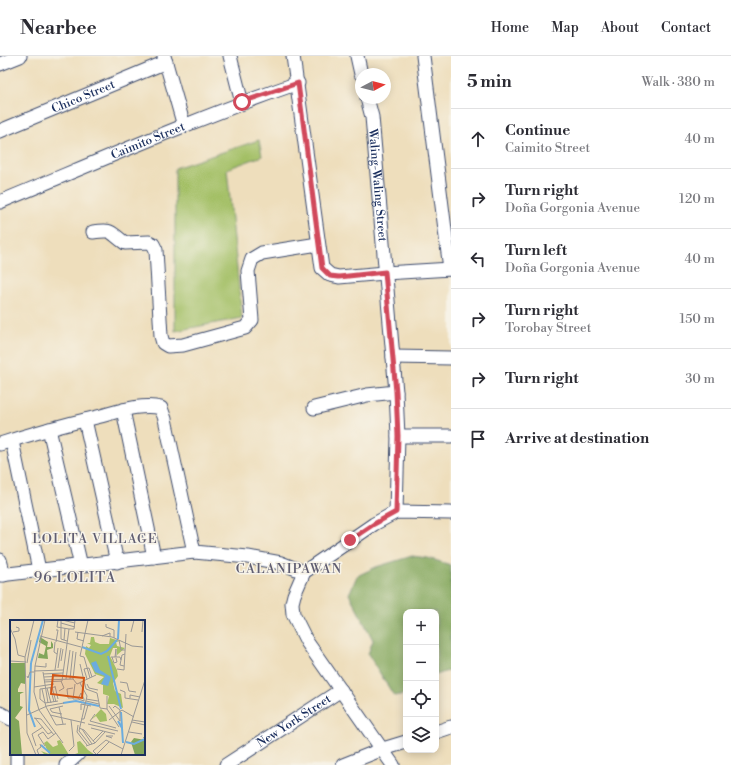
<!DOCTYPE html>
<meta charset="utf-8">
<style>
:root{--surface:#fff;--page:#f2f2f3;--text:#2b2b33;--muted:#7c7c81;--line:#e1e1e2}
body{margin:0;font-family:"Libre Bodoni",serif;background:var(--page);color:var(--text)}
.controls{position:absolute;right:12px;bottom:12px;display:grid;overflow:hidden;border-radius:8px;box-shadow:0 2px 10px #0003}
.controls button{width:36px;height:36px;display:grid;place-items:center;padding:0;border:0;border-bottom:1px solid var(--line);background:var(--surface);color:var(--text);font:20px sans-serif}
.compass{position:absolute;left:355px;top:12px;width:36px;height:36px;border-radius:50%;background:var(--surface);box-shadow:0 2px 10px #0003;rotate:83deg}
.stop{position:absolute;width:12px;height:12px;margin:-9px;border:3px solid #d1495b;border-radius:50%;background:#fff}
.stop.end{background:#d1495b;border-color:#fff;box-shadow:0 1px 4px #0008}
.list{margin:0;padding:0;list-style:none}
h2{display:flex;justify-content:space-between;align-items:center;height:52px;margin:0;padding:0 16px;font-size:17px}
h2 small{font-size:13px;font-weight:400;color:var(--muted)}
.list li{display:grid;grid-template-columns:26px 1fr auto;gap:12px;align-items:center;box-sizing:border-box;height:60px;padding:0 16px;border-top:1px solid var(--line)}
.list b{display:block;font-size:15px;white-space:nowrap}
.list p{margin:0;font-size:13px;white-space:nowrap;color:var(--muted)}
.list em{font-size:13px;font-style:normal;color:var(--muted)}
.icon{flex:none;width:22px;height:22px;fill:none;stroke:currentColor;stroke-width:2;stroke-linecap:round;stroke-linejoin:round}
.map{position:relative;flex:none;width:451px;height:709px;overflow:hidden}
header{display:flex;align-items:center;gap:24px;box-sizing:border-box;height:56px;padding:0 20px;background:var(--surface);border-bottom:1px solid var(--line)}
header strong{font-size:19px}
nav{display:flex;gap:22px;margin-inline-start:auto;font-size:14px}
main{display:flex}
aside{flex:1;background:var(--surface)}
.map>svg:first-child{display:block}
</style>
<header>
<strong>Nearbee</strong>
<nav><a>Home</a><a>Map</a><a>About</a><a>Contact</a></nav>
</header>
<main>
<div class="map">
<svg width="451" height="709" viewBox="0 0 451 709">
<rect width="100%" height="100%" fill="#f7f3e8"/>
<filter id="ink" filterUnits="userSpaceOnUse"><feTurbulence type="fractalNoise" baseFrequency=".025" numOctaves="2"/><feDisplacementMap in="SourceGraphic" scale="8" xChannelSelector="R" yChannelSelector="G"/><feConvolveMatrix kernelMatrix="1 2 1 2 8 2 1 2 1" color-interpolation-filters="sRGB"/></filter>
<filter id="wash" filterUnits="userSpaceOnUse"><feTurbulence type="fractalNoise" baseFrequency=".012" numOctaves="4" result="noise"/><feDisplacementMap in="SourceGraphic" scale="16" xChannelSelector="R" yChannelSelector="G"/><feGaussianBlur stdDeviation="0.9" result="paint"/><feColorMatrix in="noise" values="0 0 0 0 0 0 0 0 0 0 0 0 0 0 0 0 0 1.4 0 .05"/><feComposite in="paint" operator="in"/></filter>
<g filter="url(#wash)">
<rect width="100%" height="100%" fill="#eedebc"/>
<path fill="#a3bf65" stroke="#5f7762" d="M 259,84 L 262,100 L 227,113 L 242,262 L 175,275 L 175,112 Z"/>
<path fill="#82a65a" stroke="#4e6a5c" d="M 412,500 L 428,502 L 451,509 L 451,614 L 436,619 L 436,556 L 406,556 L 406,638 L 394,640 L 368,598 L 373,584 L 349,538 L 357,520 L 376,511 Z"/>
</g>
<g filter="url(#ink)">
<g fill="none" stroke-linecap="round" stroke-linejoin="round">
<g stroke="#3b496c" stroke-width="15">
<g id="minor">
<path d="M 164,0 L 184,70"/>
<path d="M 230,0 L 242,47"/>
<path d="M 293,0 L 322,212 L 330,219 L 339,221 L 385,217 L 451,213"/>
<path d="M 357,0 L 361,18"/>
<path d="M 423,0 L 450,213"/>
<path d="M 0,8 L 20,0"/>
<path id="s1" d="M 367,42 L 372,61 L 396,336 L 398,380 L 396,456"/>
<path id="s2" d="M 0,75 L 166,6"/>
<path id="s3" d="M 0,146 C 99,105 197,62 298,27"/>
<path d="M 93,176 C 114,173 109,176 125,187 L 149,186 L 153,188 L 156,194 L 161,280 L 163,287 L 168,290 L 183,289 L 245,272 L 252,264 L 248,215 L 252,203 L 262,197 L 318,188"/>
<path d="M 393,301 L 451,302"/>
<path d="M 314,352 L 367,339 L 396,336"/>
<path d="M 123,354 L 154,501"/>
<path d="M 85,364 L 117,506"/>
<path d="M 49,373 L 81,510"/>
<path d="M 398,380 L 451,380"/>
<path d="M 12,385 L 39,514"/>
<path d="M 0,388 C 33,377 67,368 101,360 C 120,355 142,347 161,352 L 165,363 L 194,496"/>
<path d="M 0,504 L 4,519"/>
<path d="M 0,519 L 194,496 L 248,501 L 281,507 L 304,516"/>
<path d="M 0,657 L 11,663"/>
<path d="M 436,676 L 451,671"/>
<path d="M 17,709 L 17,698"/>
<path d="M 66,709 L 78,698"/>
<path id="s4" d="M 226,709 L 341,634"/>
<path d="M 343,709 L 383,693 L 406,686"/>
<path d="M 393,709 L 307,586 L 293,558 L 292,547 L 294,539 L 304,516 L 374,468 L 396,456 L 451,457"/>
</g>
</g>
<use href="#minor" stroke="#fff" stroke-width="13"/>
</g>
</g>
<g fill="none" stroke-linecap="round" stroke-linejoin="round" filter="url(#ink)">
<path stroke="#d1495b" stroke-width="5" d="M 242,46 L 298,27 L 322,212 L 330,220 L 339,221 L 385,216 L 396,336 L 398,380 L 396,456 L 374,468 L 350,484"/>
</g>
<g text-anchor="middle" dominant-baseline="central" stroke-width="3" stroke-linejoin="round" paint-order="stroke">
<g font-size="12" fill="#1b2f5e" stroke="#f7f3e8">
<text stroke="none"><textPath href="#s2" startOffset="90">Chico Street</textPath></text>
<text stroke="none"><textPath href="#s3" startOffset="160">Caimito Street</textPath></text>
<text stroke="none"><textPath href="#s1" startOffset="88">Waling-Waling Street</textPath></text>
<text stroke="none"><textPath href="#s4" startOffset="81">New York Street</textPath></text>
</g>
<g font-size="13" letter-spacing="1" fill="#605e72" stroke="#f7f3e8">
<text x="95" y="483">LOLITA VILLAGE</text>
<text x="289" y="513">CALANIPAWAN</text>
</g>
<g font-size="14" letter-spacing="1" fill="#605e72" stroke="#f7f3e8">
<text x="75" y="522">96 LOLITA</text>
</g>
</g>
<g transform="translate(10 564)">
<rect width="135" height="135" fill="#eedebc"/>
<path d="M 81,17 L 84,17 L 85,22 L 90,24 L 99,24 L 100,18 L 110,21 L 106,22 L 107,26 L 115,28 L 107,35 L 107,28 L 103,28 L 100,36 L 107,50 L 108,56 L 103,63 L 105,71 L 111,74 L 113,88 L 104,84 L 97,84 L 99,76 L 93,74 L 93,65 L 87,63 L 94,57 L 85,54 L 75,34 L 76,26 L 79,28 L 81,25 L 77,23 L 80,23 ZM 91,89 L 96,94 L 97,101 L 90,102 L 86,96 L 81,100 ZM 50,120 L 59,135 L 35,135 L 31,131 L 39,134 L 34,123 L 37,121 L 43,127 L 48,125 L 47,121 ZM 70,121 L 78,130 L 85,135 L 62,135 L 68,133 L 67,122 Z" fill="#a3bf65"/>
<path d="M 30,17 L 38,22 L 37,27 L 41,27 L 41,21 L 43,24 L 43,28 L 37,30 L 38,39 L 28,38 L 29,33 L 34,35 L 36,26 L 29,22 ZM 0,43 L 15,43 L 15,64 L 11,63 L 8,69 L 8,72 L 14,72 L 10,74 L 10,86 L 13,87 L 5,98 L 9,101 L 12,135 L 0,135 ZM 133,117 L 135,117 L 135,135 L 125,135 L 121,122 L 124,118 L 135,120 Z" fill="#82a65a"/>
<path d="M 86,41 L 90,50 L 101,57 L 98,66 L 91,64 L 95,56 L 85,52 L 81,43 Z" fill="#6bacdf"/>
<path fill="none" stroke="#6bacdf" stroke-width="2" d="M 108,19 L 109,0M 72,27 L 91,34 L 97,31M 97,31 L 107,20M 98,36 L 111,89M 21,43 L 19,90 L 25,107M 21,43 L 33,0M 53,83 L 66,81 L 89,86M 111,92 L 112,108M 108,101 L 112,108 L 113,123M 116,122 L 124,124 L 135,119M 31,125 L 40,133"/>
<path fill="none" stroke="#9a9896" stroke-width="1" d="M 51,0 L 51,19 L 57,21M 52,0 L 65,3M 78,0 L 70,36 L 74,37 L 80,58M 51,3 L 65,7M 96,4 L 96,7 L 104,10 L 104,18M 0,8 L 5,19 L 8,35 L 15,37 L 17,113 L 26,135M 59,9 L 64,9 L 65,0M 46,10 L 48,10 L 46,22M 3,12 L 9,11 L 9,8 L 6,7M 65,12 L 102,17 L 122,26 L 133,27M 68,12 L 67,19 L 74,21M 121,12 L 124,0M 132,12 L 133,0M 30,16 L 71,27M 92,16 L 100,13 L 100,17M 54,20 L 55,8M 109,20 L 111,30 L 115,30M 45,22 L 44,32 L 47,34M 15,37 L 24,0M 101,37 L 110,37 L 111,40M 102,37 L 104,43 L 107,42 L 106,38M 105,37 L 106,29 L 106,37M 0,41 L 16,42M 51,41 L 53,29M 17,43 L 21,20M 70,44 L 76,69 L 87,73M 25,46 L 36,47 L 36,43M 114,46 L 110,45 L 112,35 L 115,34M 48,48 L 51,28M 107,49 L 114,50 L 116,14M 45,50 L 48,28M 24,51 L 53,50M 33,52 L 38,83M 33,54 L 53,53M 17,56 L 18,58 L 20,52 L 24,52M 34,57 L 53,56M 56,59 L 60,30M 60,59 L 63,31M 63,59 L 67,64 L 86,55M 63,59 L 66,32M 77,59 L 74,49 L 79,48 L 82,57M 34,60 L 63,59M 34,62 L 52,61 L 59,9 L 47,7 L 48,0M 110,62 L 117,63 L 119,71 L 126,72M 70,63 L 77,76 L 69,111 L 80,125M 65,64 L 63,79 L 68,79 L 71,73 L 74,79 L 74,81 L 68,79M 77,64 L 79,68 L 88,70M 45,66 L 48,79M 24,67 L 44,64M 40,67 L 44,82M 42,67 L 46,82M 45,67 L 30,69 L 30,79 L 35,83 L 48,81M 37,68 L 41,83M 32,69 L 36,87 L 46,105 L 56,104M 110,70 L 115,72 L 115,78 L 128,80M 49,71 L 54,68 L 51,61M 87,73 L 90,88M 97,76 L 97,89M 63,78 L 58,78 L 57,69 L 63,68M 120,78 L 120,75 L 130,77M 76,79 L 88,81M 76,81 L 89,84M 99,86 L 110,101 L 110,90 L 105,86 L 103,88M 49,87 L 53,104M 90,88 L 97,89 L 109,107M 29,90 L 24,72 L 25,46 L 35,0M 29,90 L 53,123M 71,90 L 71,84 L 81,86M 52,94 L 42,92 L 40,89 L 53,86M 85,94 L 80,101 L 106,108M 17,95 L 37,86 L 54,83M 40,95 L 75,103M 24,98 L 31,99 L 44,115M 25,98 L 38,114 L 42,112M 71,99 L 74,99 L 78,85M 99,100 L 112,90 L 124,97M 122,100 L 135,102M 122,102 L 135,105M 78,104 L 108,111M 68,105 L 67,112 L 77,125M 69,108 L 74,110 L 85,123M 81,108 L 105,114M 72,109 L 82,124M 119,112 L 132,114M 102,118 L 96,116 L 103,116M 83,121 L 93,111M 26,126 L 22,114 L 33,107M 35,126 L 28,115 L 33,112 L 38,119 L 46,113M 76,126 L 85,123 L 95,112M 59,131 L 64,126 L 61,100M 87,134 L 99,122M 29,135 L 27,130 L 31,127 L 30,124M 87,135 L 83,131 L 96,120 L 113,129M 111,135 L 135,60"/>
<path fill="#d45514" fill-opacity="0.15" stroke="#d45514" stroke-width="2" d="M 43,55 L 74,58 L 72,78 L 41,74 Z"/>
<rect width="135" height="135" fill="none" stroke="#1b2f5e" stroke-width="2"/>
</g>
</svg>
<div class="controls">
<button>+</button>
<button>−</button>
<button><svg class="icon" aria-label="locate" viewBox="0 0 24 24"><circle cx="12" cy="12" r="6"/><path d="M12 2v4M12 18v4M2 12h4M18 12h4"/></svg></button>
<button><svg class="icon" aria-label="layers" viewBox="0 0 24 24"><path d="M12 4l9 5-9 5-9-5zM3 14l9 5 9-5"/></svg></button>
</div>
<svg class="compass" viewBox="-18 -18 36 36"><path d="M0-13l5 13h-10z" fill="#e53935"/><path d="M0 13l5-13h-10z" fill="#7c7c81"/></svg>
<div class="stop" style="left:242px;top:46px"></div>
<div class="stop end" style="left:350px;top:484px"></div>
</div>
<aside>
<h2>5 min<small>Walk · 380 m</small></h2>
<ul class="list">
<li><svg class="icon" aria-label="ahead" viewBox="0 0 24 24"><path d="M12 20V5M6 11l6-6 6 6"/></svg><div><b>Continue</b><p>Caimito Street</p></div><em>40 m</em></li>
<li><svg class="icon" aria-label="right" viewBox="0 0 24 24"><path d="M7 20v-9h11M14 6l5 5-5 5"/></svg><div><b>Turn right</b><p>Doña Gorgonia Avenue</p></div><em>120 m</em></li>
<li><svg class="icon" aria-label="left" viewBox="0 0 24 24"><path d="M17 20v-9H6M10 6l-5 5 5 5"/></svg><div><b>Turn left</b><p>Doña Gorgonia Avenue</p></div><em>40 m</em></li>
<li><svg class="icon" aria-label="right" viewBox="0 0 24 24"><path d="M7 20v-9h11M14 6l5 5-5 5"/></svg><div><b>Turn right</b><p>Torobay Street</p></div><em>150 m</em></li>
<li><svg class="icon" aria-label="right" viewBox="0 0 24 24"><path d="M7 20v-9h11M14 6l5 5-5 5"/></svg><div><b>Turn right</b></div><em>30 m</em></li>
<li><svg class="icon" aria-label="arrive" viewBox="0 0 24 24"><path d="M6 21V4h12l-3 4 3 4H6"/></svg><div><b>Arrive at destination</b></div></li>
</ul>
</aside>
</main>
